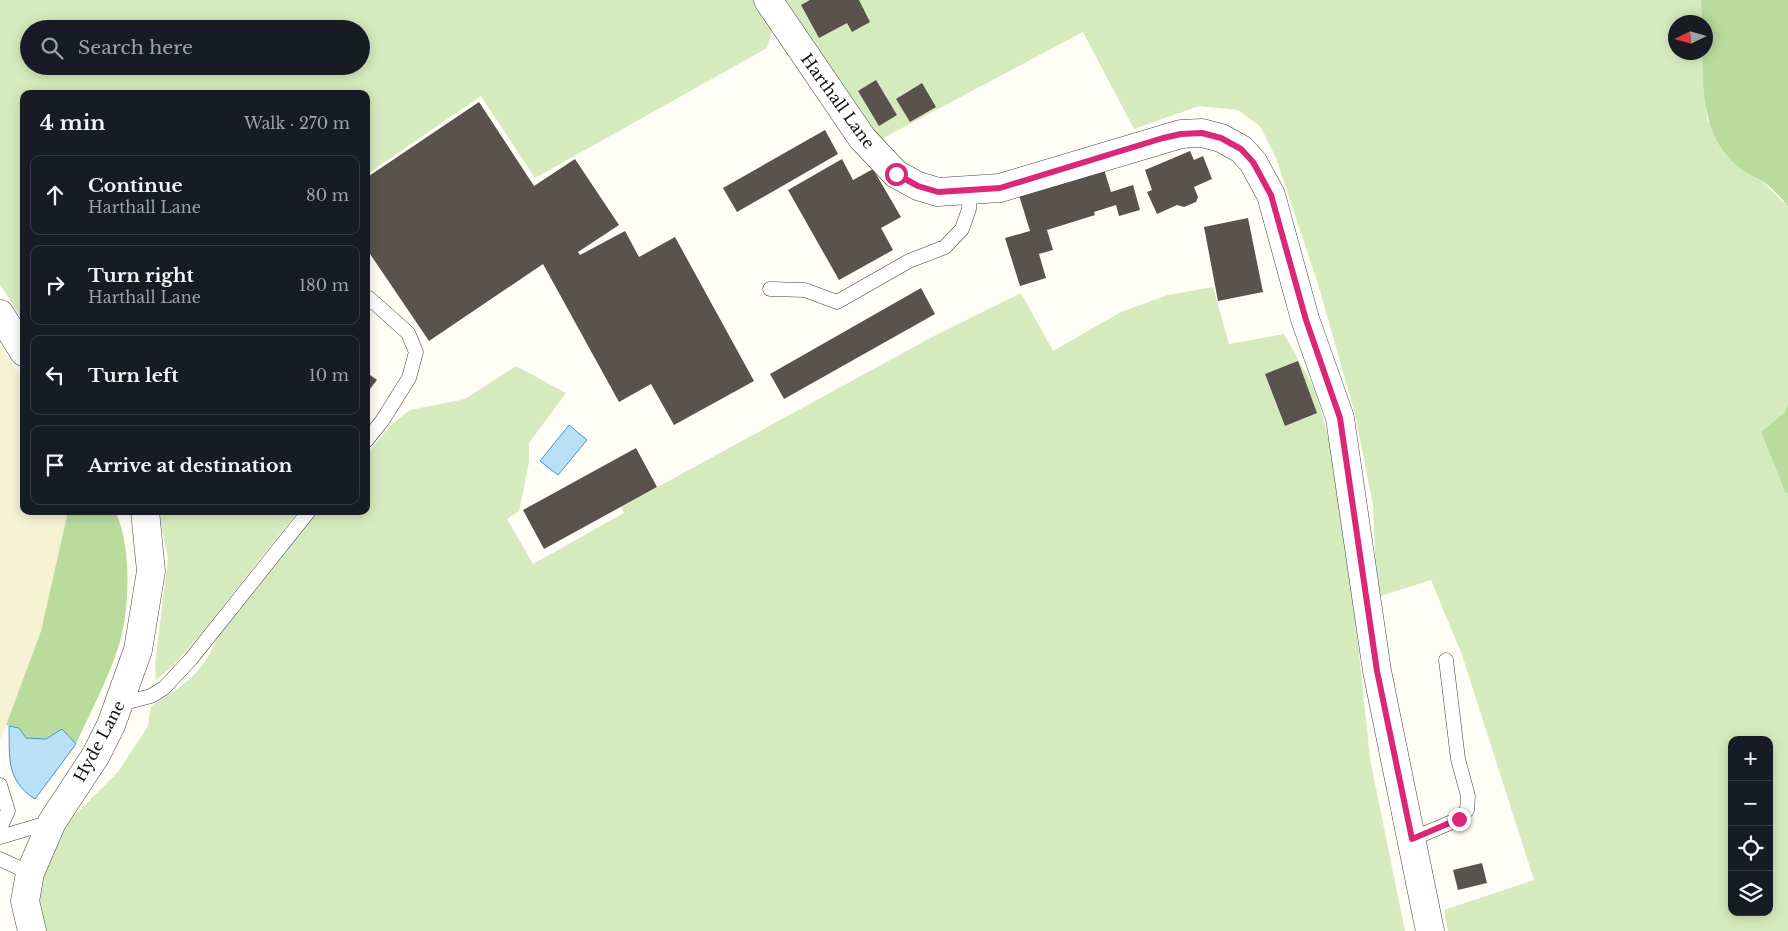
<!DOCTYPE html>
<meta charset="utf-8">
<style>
:root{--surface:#171b24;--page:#242831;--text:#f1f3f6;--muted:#9ea1a6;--line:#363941}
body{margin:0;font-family:"Libre Baskerville",serif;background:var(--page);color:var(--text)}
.controls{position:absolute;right:15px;bottom:15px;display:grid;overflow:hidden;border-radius:10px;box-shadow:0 2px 12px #0003}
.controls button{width:45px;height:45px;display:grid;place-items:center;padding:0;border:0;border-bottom:1px solid var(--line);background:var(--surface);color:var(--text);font:25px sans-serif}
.compass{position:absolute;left:1668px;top:15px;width:45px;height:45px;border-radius:50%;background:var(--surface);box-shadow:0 2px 12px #0003;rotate:265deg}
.stop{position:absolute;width:15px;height:15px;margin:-11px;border:4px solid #db2777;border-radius:50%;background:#fff}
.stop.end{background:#db2777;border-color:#fff;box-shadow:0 1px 5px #0008}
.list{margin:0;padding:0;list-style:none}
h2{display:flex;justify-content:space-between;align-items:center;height:65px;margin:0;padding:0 20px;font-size:21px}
h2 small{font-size:16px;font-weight:400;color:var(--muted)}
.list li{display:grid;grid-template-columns:32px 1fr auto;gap:15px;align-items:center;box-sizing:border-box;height:80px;margin:0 10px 10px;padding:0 10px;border:1px solid var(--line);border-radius:10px}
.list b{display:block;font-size:19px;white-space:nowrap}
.list p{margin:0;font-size:16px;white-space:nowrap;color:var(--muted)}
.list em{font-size:16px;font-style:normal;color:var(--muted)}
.icon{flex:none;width:28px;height:28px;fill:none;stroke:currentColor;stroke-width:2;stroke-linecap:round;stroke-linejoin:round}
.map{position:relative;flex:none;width:1788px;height:931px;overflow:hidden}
.search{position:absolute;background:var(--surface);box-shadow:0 2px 12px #0003;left:20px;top:20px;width:350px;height:55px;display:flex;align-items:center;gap:12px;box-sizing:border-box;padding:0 18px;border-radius:28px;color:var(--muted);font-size:19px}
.panel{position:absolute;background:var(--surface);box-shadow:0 2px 12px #0003;left:20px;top:90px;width:350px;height:425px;border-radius:10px}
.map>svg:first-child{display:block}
</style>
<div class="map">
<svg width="1788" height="931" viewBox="0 0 1788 931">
<rect width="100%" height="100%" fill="#fffdf5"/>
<path fill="#f6f3d4" d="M 0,346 L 24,382 L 24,511 L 68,511 L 41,631 L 0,741 Z"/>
<path fill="#d5ebbd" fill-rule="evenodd" d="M 0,0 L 759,0 L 772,32 L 767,48 L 535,178 L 481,96 L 366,175 L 366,94 L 24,94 L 24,323 L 0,284 ZM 29,29 L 361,29 L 361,66 L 29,66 Z
M 782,0 L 1701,0 L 1702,22 L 1676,22 L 1676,52 L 1702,53 L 1707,120 L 1748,174 L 1761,180 L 1788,207 L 1788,405 L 1784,413 L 1761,432 L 1786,494 L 1788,493 L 1788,931 L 1448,931 L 1444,910 L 1534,880 L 1462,655 L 1431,580 L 1377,597 L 1373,505 L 1355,414 L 1318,284 L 1276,158 L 1260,126 L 1238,110 L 1199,106 L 1134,129 L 1083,32 L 874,143 ZM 1732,740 L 1769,740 L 1769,912 L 1732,912 Z
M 1213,287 L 1229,344 L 1284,334 L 1315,390 L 1330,443 L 1354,604 L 1370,759 L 1405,931 L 42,931 L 36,881 L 56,834 L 118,772 L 148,726 L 151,706 C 189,681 200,677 219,634 L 319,511 L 366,511 L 366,455 L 391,425 L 410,410 L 465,399 L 516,366 L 566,393 L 529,443 L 529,462 L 519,511 L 507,519 L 533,564 L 624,513 L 621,507 L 934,336 L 1021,293 L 1053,351 L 1121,312 L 1168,295 Z
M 158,511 L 298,511 L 203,631 L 173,666 L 156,680 L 155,665 L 168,558 Z"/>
<path fill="#b9dc9c" d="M 1701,0 L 1788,0 L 1788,207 C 1782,198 1770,186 1761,180 C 1755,177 1749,175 1744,171 C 1703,142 1704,99 1702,53 L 1706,52 L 1706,22 L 1702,22 Z
M 1788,405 L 1788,493 L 1786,494 L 1761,432 L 1784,413 Z
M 68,511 L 115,511 C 132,545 130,609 119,645 C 109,677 90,713 76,744 L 62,729 L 46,739 L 26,738 L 19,728 L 6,725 L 41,631 Z"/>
<path fill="#b9e0f7" stroke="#3f96cf" d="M 569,425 L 587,440 L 558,475 L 540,461 Z
M 9,726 L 19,728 L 26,738 L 46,739 L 62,729 L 76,744 L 35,799 C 5,780 10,756 9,726 Z"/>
<path fill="#5a524d" d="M 810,0 L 859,0 L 870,22 L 852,32 L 847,23 L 819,38 L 801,5 Z
M 876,80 L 897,115 L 879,126 L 858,91 Z
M 922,83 L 936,107 L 910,122 L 896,99 Z
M 479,102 L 534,186 L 575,159 L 619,225 L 578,252 L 580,255 L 625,231 L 639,257 L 675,237 L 754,381 L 674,425 L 651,384 L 619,402 L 543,264 L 429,341 L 366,248 L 366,178 Z
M 825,130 L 838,154 L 737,212 L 723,188 Z
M 1190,151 L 1194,160 L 1203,156 L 1212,179 L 1194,187 L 1198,197 L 1196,202 L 1184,207 L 1177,205 L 1157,214 L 1147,192 L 1152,190 L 1145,170 Z
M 842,159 L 853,180 L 873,169 L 901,217 L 881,228 L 893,250 L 839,280 L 788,190 Z
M 1103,166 L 1111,192 L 1133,185 L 1140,210 L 1119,216 L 1116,205 L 1094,212 L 1095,215 L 1047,230 L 1053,250 L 1039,254 L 1046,278 L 1020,286 L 1005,238 L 1030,231 L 1018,192 Z
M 1248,218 L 1263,292 L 1218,301 L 1204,227 Z
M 921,288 L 935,314 L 784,399 L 770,374 Z
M 1298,361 L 1317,413 L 1285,426 L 1265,374 Z
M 366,372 L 377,380 L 366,394 Z
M 636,448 L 657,487 L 544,549 L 523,510 Z
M 1482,863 L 1487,883 L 1458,890 L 1453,870 Z"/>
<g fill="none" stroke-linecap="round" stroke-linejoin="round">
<g stroke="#444" stroke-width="15">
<path id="service" d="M 770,289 L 805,290 L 837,302 L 909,261 L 945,247 L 962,229 L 969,209 L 970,190
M 366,441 L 382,421 L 409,378 L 416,352 L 408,333 L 369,298
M 120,704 L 151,696 L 164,688 L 191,659 L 309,511
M 0,785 L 8,811 L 0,828
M 0,837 L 51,822
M 1412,839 L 1459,819 L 1467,810 L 1468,796 L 1458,759 L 1446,660
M 0,859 L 30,873"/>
</g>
<g stroke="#444" stroke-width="29">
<path id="minor" d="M 768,0 L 862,138 L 896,174 L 918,186 L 938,192 L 1000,188 L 1181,134 L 1202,133 L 1221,138 L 1241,149 L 1253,162 L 1271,195 L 1305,319 L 1340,418 L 1377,671 L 1430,931
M 0,314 L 24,352
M 32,931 L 25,901 L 30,873 L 52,822 L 96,755 L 111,725 L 138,650 L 151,571 L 145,511"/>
</g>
<use href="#service" stroke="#fff" stroke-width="14"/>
<use href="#minor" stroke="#fff" stroke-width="28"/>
</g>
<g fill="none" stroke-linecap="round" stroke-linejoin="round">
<path stroke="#db2777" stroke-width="6" d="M 896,174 L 918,186 L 938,192 L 1000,188 L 1163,138 L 1181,134 L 1202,133 L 1221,138 L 1241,149 L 1253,162 L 1271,195 L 1306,320 L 1340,418 L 1377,671 L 1412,839 L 1459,819"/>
</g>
<g text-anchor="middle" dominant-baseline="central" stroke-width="5" stroke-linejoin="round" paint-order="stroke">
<g font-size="16" fill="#111" stroke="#fff">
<text transform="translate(838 101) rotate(54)">Harthall Lane</text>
<text transform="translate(99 741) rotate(-62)">Hyde Lane</text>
</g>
</g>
</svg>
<div class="controls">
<button>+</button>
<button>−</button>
<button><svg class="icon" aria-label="locate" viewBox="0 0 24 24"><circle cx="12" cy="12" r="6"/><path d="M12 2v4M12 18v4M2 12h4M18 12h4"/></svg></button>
<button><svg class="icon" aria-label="layers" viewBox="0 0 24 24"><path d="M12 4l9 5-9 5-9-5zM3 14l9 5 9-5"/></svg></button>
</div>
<svg class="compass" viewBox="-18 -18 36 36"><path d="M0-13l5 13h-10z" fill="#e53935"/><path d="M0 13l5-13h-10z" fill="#9ea1a6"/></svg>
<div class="stop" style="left:896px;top:174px"></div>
<div class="stop end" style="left:1459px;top:819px"></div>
<div class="search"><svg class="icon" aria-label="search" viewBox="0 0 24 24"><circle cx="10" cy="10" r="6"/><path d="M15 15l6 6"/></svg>Search here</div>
<section class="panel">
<h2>4 min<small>Walk · 270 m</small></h2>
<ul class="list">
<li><svg class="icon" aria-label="ahead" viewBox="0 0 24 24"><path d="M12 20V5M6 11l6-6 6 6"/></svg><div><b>Continue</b><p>Harthall Lane</p></div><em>80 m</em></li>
<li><svg class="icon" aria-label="right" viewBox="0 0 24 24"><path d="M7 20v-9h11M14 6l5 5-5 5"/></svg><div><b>Turn right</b><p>Harthall Lane</p></div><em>180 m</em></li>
<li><svg class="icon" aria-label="left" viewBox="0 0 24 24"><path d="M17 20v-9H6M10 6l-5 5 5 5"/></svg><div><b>Turn left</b></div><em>10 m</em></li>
<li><svg class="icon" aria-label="arrive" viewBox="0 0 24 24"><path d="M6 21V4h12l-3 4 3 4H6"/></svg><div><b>Arrive at destination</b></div></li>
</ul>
</section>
</div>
